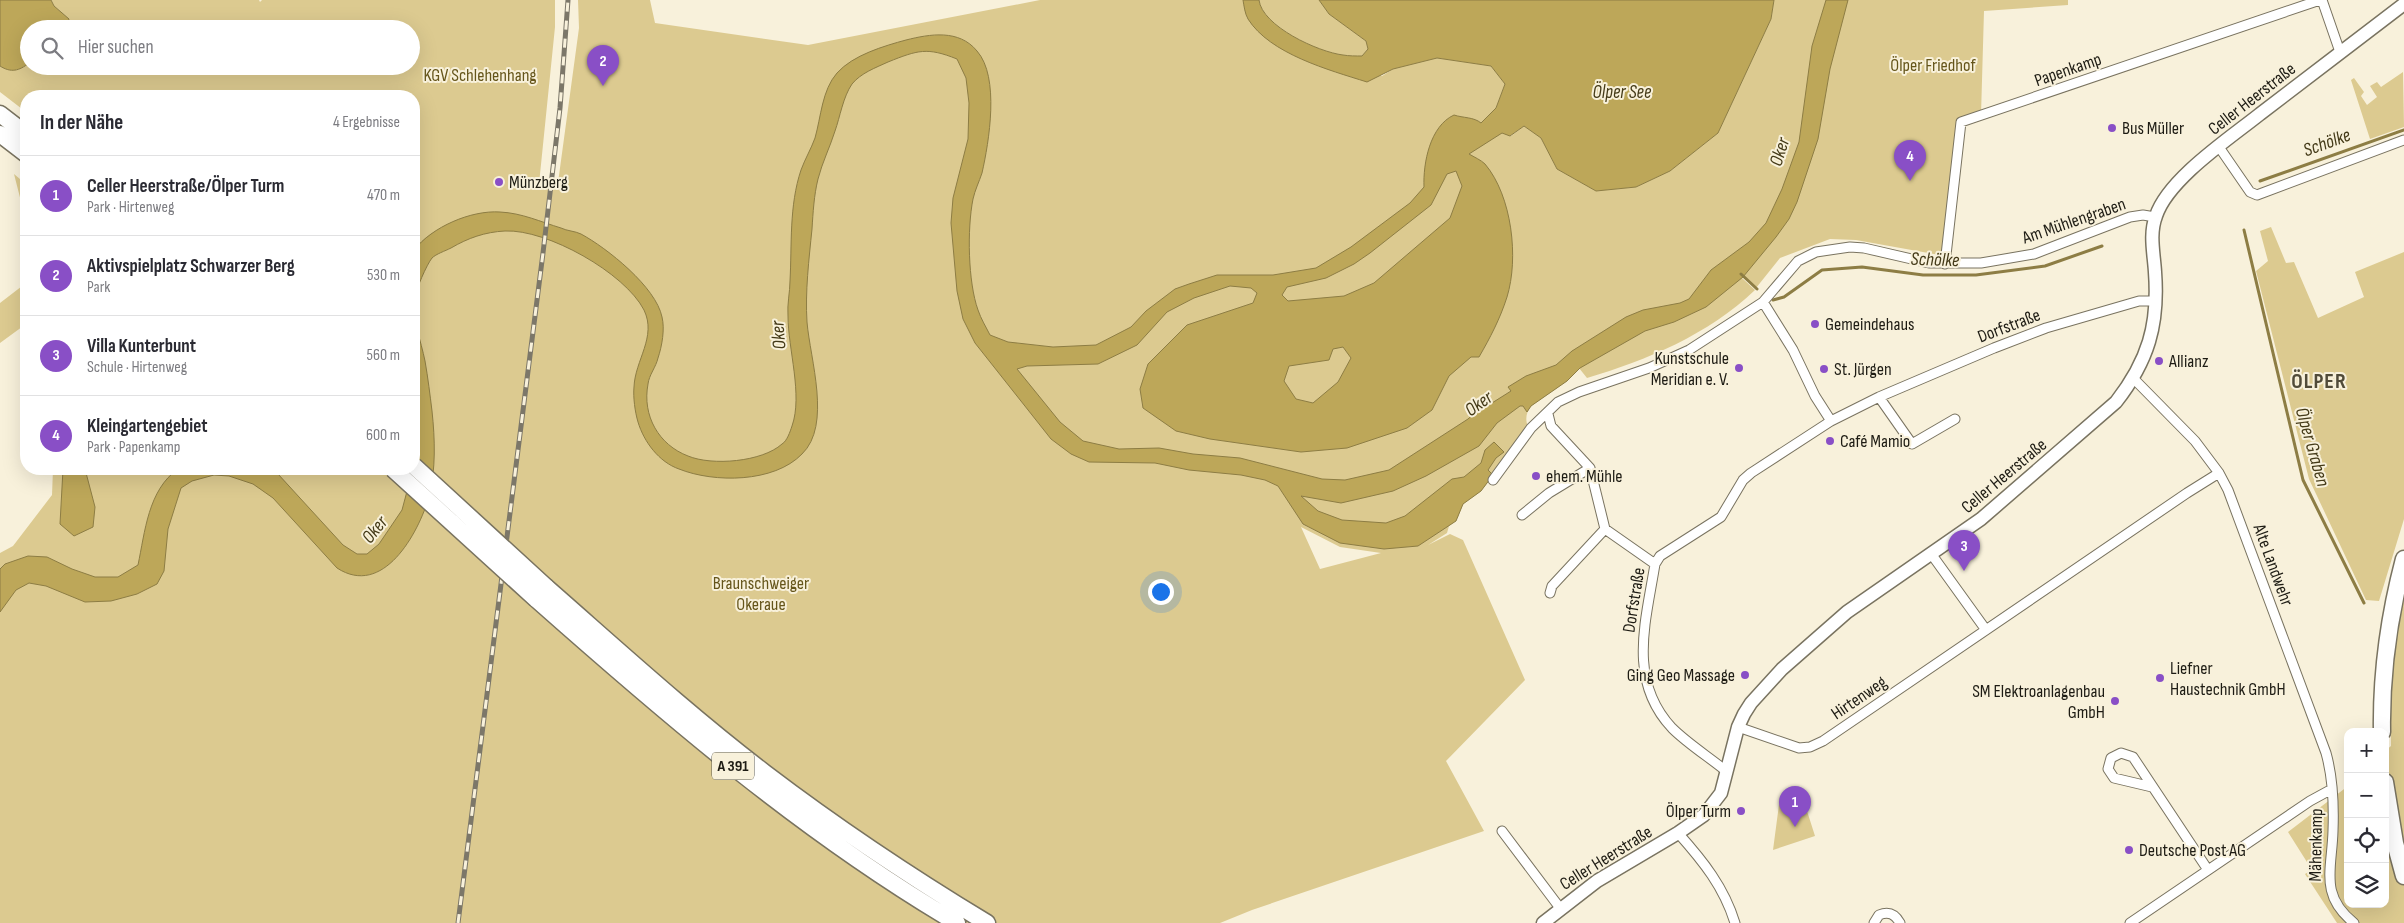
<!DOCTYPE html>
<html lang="de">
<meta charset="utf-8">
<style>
:root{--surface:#fff;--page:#f2f2f3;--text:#2b2b33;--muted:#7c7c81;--line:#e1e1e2;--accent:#894fc6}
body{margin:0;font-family:"Sofia Sans Condensed",sans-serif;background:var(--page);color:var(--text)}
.controls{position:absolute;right:15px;bottom:15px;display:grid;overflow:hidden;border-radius:10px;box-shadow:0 5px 20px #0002}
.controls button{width:45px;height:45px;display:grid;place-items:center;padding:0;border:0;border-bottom:1px solid var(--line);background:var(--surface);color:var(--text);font:25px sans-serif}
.you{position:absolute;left:1160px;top:591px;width:18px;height:18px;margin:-12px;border:4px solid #fff;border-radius:50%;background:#1a73e8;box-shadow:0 0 0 8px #1a73e833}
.badge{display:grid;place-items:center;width:32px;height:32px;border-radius:50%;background:var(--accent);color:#fff;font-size:16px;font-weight:700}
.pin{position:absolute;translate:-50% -41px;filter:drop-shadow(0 1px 2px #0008)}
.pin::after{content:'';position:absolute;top:26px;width:18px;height:15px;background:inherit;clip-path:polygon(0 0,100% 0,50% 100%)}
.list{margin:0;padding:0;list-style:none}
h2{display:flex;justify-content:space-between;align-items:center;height:65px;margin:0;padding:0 20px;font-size:21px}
h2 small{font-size:16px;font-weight:400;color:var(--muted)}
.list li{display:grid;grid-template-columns:32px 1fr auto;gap:15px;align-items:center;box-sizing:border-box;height:80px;padding:0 20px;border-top:1px solid var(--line)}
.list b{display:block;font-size:19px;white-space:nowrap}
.list p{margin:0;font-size:16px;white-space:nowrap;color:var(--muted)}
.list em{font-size:16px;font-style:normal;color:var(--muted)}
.icon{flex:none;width:28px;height:28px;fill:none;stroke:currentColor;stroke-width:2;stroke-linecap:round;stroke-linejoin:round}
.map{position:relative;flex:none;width:2404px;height:923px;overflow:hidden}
.search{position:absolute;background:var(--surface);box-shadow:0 5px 20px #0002;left:20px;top:20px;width:400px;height:55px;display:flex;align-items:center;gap:12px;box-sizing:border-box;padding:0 18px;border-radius:28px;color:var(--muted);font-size:19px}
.panel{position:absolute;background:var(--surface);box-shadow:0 5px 20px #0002;left:20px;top:90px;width:400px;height:385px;border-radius:20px}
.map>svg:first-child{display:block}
</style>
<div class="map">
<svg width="2404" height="923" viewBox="0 0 2404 923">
<rect width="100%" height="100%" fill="#f8f1db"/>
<path fill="#dcca90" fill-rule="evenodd" d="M 51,0 L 259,0 L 260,2 L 262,0 L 555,0 L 555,27 L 539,184 L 557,190 L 579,28 L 578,0 L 650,0 L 655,23 L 808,45 L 1040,0 L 1243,0 L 1247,18 L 1382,76 L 1393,69 L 1437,58 L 1491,66 L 1505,84 L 1496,108 L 1511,136 L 1524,126 L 1541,138 L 1557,169 L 1596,191 L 1636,187 L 1670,171 L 1718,133 L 1771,19 L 1774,0 L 2068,0 L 2068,5 L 1984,11 L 1981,115 L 1960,122 L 1945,256 L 1856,240 L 1830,239 L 1780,258 L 1756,288 L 1743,277 L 1742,278 L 1755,290 C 1708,335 1647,360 1587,378 L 1579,368 L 1567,381 L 1531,406 C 1526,413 1525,419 1528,427 L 1481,491 L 1463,504 L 1458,517 L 1449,526 L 1447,533 L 1428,545 L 1450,534 L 1463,540 L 1525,680 L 1446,761 L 1484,831 L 1252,910 L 1220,923 L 0,923 L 0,553 L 13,546 L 52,495 L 53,469 L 414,469 L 414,96 L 26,96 L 26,112 L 0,92 L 0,66 C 11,73 19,71 29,63 L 29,66 L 411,66 L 411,29 L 66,29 L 69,19 L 54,6 ZM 1301,527 L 1340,547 L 1381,553 L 1320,569 Z
M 1259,0 L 1319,0 L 1329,14 L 1366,41 L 1368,49 L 1362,56 C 1356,56 1349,56 1343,55 C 1318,52 1262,26 1259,0 Z
M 2403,72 L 2404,127 L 2370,139 L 2351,80 L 2354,78 L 2364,92 L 2361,96 L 2367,105 L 2377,97 L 2370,86 L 2377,82 L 2381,87 Z
M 14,174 L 26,184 L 26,221 Z
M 2271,227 L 2286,263 L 2294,262 L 2318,318 L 2364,297 L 2355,272 L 2404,252 L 2404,519 L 2379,601 L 2366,600 L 2309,479 L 2256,271 L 2268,261 L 2260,231 Z
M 26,283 L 26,324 L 0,343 L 0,303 Z
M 2404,597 L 2404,923 L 2337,923 L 2305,874 L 2312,870 L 2288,832 L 2348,786 L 2348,904 L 2385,904 L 2385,751 L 2391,746 C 2390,695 2391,646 2404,597 Z
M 1800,789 L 1815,836 L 1773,850 L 1780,797 Z"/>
<path fill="#bda759" stroke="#8d7d44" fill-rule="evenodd" d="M 0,0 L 51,0 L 54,6 L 69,19 L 66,29 L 29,29 L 29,63 C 19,71 11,73 0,66 Z
M 1243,0 L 1259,0 C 1262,26 1318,52 1343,55 C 1349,56 1356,56 1362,56 L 1368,49 L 1366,41 L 1329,14 L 1319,0 L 1774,0 L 1771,19 L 1718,133 L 1670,171 L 1636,187 L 1596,191 L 1557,169 L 1541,138 L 1524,126 L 1510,136 L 1502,133 L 1469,154 C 1474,157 1481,160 1485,164 C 1512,196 1519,258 1507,297 C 1500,319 1490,338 1479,357 L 1471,357 L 1449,376 L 1432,410 L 1407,428 L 1347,448 L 1301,452 L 1210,439 L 1176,431 L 1143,408 L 1140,389 L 1148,364 L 1187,325 L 1253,303 L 1257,293 L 1251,288 L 1230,286 L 1194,298 L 1167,312 L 1137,345 L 1098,364 L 1027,366 L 1017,369 L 1060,422 L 1083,441 L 1119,449 L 1159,448 L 1193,454 L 1240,458 L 1322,479 L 1345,480 L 1389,470 L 1468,419 L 1480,408 L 1484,408 L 1511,391 L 1508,387 L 1526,376 L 1556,365 L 1572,351 L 1626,317 L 1643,310 L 1680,303 L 1689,299 L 1711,270 L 1749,242 L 1766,223 L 1782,189 L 1799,142 L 1812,46 L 1826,0 L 1848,0 L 1830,69 L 1818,139 L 1797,202 L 1789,219 L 1776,237 L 1743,277 L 1706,307 L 1674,322 L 1645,331 L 1580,368 L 1567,381 L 1531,406 L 1527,412 L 1523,406 L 1520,406 L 1497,423 L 1479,446 L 1426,476 L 1393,491 L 1341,503 L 1301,496 L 1318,511 L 1342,520 L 1386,523 L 1405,516 L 1452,479 L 1464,477 L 1481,463 L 1485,450 L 1494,442 L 1504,452 L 1496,458 L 1488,470 L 1493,475 L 1481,491 L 1463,504 L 1456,521 L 1418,546 L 1384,549 L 1340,543 L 1303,524 L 1278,486 L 1265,480 L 1241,475 L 1189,470 L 1155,463 L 1089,462 L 1071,454 L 1051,439 L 975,343 L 963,319 L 957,291 L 951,223 L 953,198 L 968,139 L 969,103 L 966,78 L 957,59 C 927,47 918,50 888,62 C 875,68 861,73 852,84 C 843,97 840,117 835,131 C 830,147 822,163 818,179 C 814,195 813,213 812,229 C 809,259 805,292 807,322 C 810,359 832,425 802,454 C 774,483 714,483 679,469 C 659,462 644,442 638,422 C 635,412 633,397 634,387 C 635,360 657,337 644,310 C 625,273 547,229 505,231 C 485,232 468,238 451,248 C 445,251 436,254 432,258 C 427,264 415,291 415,298 C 412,319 421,341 425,361 C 428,378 430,395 432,411 C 435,439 436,469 429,497 C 418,534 383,598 337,568 L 273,498 L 253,484 L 229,476 L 214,475 L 192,481 L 181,488 L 168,529 L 164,571 L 157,584 L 137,594 L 111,601 L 85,602 L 46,586 L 29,583 L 16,590 L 0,612 L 0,569 L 5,564 L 28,556 L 47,557 L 72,569 L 95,577 L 118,577 L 138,565 C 145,532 148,490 178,469 L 269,469 L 278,474 L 343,545 L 357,554 L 367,554 L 379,544 L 402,510 L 414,465 L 414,250 C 432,227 471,210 500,212 C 522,213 541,222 561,228 C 567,231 575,231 581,234 C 607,248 656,287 662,317 C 665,329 662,346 658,358 C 656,367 649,375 648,384 C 642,416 659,445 688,456 C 712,466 762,462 782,444 C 787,441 790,432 792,426 C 803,395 788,349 788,316 C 787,304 790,292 790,281 C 792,244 789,206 801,170 C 805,159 811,149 815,138 C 821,117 822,90 837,73 C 853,55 884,46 906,40 C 930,34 959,29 977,51 C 1000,77 989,142 982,173 C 979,182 975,190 973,199 C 967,229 968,282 978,310 C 981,319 986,327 990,335 L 1008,342 L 1053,347 L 1096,345 L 1131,327 L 1146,311 L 1175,289 L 1189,284 L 1217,275 L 1273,275 L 1316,268 L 1351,247 L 1410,203 L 1424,187 C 1423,163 1430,126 1454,115 C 1463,118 1474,117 1481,123 L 1496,108 L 1505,84 L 1491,66 L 1437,58 L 1393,69 L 1367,82 C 1329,70 1270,54 1248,19 C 1245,14 1244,6 1243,0 ZM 1456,171 L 1462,186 L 1450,218 L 1374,283 L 1344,296 L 1288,301 L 1282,295 L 1287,287 L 1326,278 L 1354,264 L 1370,253 L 1431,205 L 1447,174 ZM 1343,347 L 1351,358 L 1338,382 L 1313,403 L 1296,399 L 1284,381 L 1289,366 L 1329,360 L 1333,349 Z
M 63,469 L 85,469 L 95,507 L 93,527 L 74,536 L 60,524 Z"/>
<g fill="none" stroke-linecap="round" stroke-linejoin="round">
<path stroke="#8d7d44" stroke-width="3" d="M 2260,181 L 2404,130
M 2244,230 L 2303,480 L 2364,603
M 1741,274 L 1757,289
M 1773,300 L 1784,297 L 1822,270 L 1862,267 L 1923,275 L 1976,275 L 2045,266 L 2102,246"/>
<g stroke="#797360" stroke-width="11">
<path id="minor" d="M 2322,0 L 2340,52
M 2219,147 L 2250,192 L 2257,195 L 2404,140
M 1945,264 L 1961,122 L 2320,0
M 1763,302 L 1793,350 L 1815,396 L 1831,421
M 2134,379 L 2195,441 L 2219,473 L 2228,490 L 2326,753 C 2333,778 2334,805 2333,831 C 2332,869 2319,895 2354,923
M 1879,397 L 1912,444 L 1955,419
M 1548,414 L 1551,426 L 1590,468 L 1605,529 L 1655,564
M 1493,480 L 1531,428 L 1558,402 L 1579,392 L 1649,368 L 1689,350 L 1763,302 L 1798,261 L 1816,252 L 1850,247 L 1864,248 L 1929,263 L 1981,263 L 2034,254 L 2130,217 L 2143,215 L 2155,217
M 1522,515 L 1549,493 L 1590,468
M 1932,555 L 1986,630
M 1550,593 L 1552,586 L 1605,529
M 1738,727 L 1799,748 L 1810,747 L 1823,741 L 2187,493 L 2219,473
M 1726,771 C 1709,757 1688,744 1672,728 C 1627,680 1646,621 1655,564 L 1660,556 L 1721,517 L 1743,480 L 1751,473 L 1831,421 L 1879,397 L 1994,348 L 2046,328 L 2139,301 L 2156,301
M 2152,787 L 2114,778 L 2108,769 L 2111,758 L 2121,753 L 2133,757 L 2208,870
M 1502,831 L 1560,908
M 1678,833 C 1703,861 1724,887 1735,923
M 1874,923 L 1879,915 C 1889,911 1895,914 1900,923
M 2130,923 L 2310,801 L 2332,789"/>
</g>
<g stroke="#797360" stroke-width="15">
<path id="secondary" d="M 1543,923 L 1597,881 L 1678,833 L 1704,815 L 1721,793 L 1738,727 L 1744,714 L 1751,703 L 1782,669 L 1847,612 L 1981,519 L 2116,402 C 2148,361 2159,325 2155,272 C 2154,254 2149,234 2156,216 C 2168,179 2230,138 2260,114 C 2308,77 2356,41 2404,4"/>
</g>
<g stroke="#797360" stroke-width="19">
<path id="motorway" d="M 0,114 L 26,134
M 0,134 L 26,154
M 546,587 C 618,650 689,715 765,773 C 836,827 911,877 987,923
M 536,599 C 668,716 804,833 957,923
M 2382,732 C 2381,673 2389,616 2404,559
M 2385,782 L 2395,843 L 2404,876"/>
</g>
<use href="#minor" stroke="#fff" stroke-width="9"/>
<use href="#secondary" stroke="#fff" stroke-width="12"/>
<use href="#motorway" stroke="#fff" stroke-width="16"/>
<g stroke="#7c7769" stroke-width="5">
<path id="rail" d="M 458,923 L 543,253 L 560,108 L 568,0"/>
</g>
<use href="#rail" stroke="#f8f1db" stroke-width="3" stroke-dasharray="9" stroke-linecap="butt"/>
<g stroke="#797360" stroke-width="19" stroke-linecap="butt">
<path id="motorway-bridge" d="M 414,466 L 546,587
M 393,469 L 536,599"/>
</g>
<use href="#motorway-bridge" stroke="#fff" stroke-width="16"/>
</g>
<g fill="#894fc6" stroke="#f8f1db" stroke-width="2">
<circle cx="2112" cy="128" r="5"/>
<circle cx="499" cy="182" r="5"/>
<circle cx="1815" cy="324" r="5"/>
<circle cx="2159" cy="361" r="5"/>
<circle cx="1739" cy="368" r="5"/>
<circle cx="1824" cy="369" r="5"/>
<circle cx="1830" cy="441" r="5"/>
<circle cx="1536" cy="476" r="5"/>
<circle cx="1745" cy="675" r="5"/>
<circle cx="2160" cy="678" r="5"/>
<circle cx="2115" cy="701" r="5"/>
<circle cx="1741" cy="811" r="5"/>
<circle cx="2129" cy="850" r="5"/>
</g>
<g text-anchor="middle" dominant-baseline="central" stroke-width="4" stroke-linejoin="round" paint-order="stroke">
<rect fill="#f8f1db" stroke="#5f5c50" stroke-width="1" x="712" y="752.5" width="42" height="27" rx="4"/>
<g font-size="16" font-weight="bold" fill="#1e1c14">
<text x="733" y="766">A 391</text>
</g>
<g font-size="18" fill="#65551a" stroke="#f8f1db">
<text x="1933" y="65">Ölper Friedhof</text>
<text x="480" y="75">KGV Schlehenhang</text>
<text x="761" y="583">Braunschweiger<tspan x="761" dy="21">Okeraue</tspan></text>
</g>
<g font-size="18" fill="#1e1c14" stroke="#f8f1db">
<text transform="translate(2068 70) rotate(-19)">Papenkamp</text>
<text transform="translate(2252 99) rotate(-38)">Celler Heerstraße</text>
<text transform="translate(2074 221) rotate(-19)">Am Mühlengraben</text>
<text transform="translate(2009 326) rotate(-21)">Dorfstraße</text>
<text transform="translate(2004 476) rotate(-40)">Celler Heerstraße</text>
<text transform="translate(2273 565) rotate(70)">Alte Landwehr</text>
<text transform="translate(1634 600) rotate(-81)">Dorfstraße</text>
<text transform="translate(1859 698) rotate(-34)">Hirtenweg</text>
<text transform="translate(2316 845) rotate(-89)">Mähenkamp</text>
<text transform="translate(1606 858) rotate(-32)">Celler Heerstraße</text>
</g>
<g font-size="18" fill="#1e1c14" stroke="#f8f1db" text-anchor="start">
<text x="2122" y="128">Bus Müller</text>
<text x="509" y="182">Münzberg</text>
<text x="1825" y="324">Gemeindehaus</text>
<text x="1729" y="358" text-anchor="end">Kunstschule<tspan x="1729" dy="21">Meridian e. V.</tspan></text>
<text x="2169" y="361">Allianz</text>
<text x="1834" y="369">St. Jürgen</text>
<text x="1840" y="441">Café Mamio</text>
<text x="1546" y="476">ehem. Mühle</text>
<text x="2170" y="668">Liefner<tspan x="2170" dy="21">Haustechnik GmbH</tspan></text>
<text x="1735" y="675" text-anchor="end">Ging Geo Massage</text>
<text x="2105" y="691" text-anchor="end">SM Elektroanlagenbau<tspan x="2105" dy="21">GmbH</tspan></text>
<text x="1731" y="811" text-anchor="end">Ölper Turm</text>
<text x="2139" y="850">Deutsche Post AG</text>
</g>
<g font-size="19" font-style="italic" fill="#443a18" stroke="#f8f1db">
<text x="1622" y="92">Ölper See</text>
<text transform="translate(2327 143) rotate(-20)">Schölke</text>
<text transform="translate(1780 152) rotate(-73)">Oker</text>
<text transform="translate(1935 260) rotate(2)">Schölke</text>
<text transform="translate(779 335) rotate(-94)">Oker</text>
<text transform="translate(1479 404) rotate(-36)">Oker</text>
<text transform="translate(2312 447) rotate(74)">Ölper Graben</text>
<text transform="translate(375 530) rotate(-51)">Oker</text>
</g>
<g font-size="22" font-weight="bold" letter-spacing="1" fill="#514b39" stroke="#f8f1db">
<text x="2319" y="381">ÖLPER</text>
</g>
</g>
</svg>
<div class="controls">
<button>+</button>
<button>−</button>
<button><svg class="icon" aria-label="locate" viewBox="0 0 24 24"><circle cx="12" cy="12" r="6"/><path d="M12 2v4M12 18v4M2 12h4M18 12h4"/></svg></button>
<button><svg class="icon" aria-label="layers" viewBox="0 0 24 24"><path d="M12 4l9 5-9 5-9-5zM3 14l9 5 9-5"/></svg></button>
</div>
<div class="you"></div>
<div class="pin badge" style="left:1795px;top:827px">1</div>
<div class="pin badge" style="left:603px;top:86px">2</div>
<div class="pin badge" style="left:1964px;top:571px">3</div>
<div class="pin badge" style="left:1910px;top:181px">4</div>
<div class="search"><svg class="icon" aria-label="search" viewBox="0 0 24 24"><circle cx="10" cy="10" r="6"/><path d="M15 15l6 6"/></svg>Hier suchen</div>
<section class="panel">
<h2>In der Nähe<small>4 Ergebnisse</small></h2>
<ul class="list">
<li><span class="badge">1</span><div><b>Celler Heerstraße/Ölper Turm</b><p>Park · Hirtenweg</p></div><em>470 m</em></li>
<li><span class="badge">2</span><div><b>Aktivspielplatz Schwarzer Berg</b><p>Park</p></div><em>530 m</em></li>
<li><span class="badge">3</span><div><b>Villa Kunterbunt</b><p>Schule · Hirtenweg</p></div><em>560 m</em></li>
<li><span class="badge">4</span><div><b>Kleingartengebiet</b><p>Park · Papenkamp</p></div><em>600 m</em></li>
</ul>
</section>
</div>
